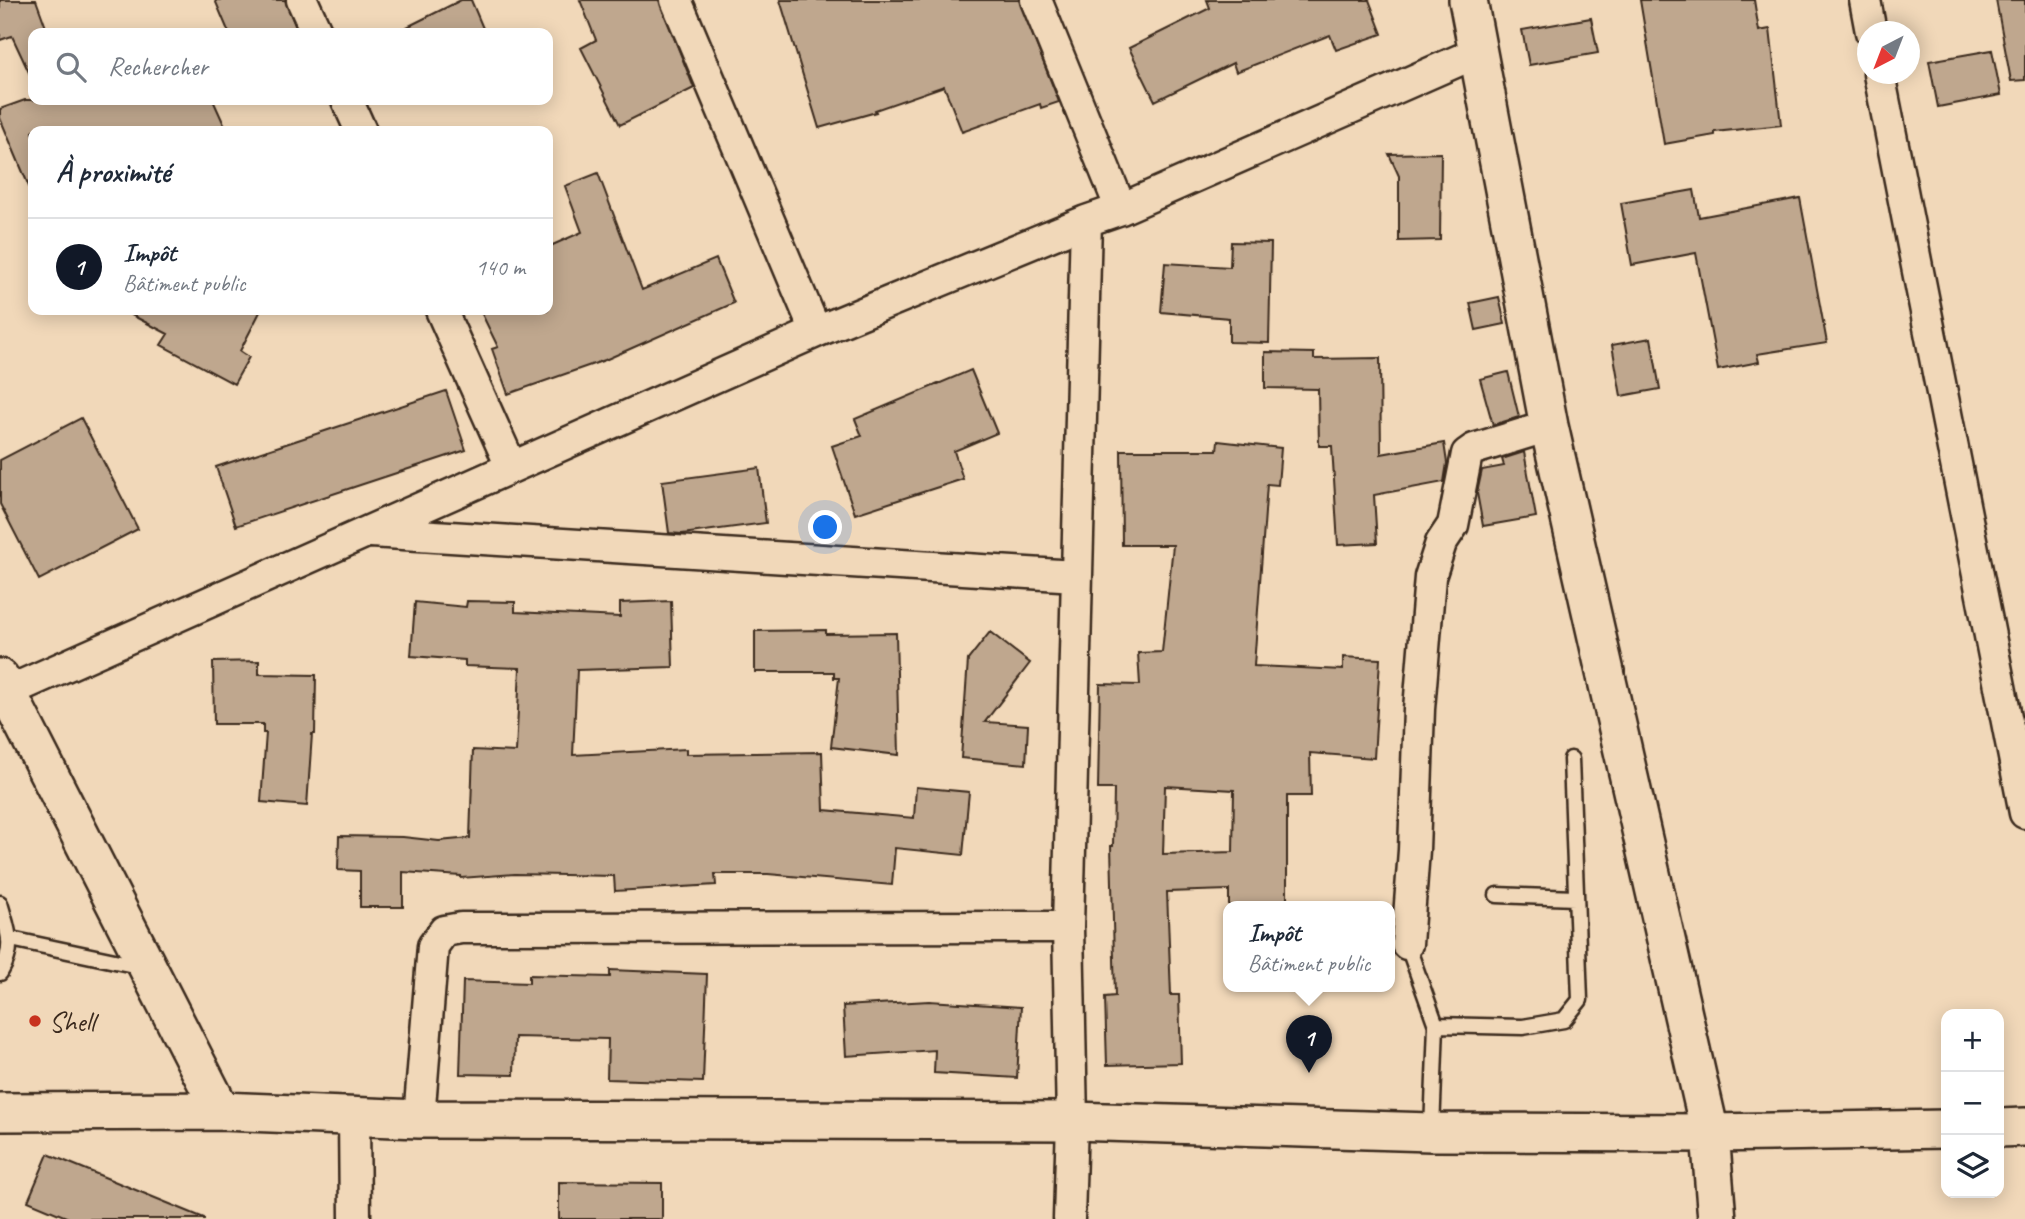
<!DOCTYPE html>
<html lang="fr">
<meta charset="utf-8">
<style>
:root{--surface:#fff;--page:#f2f2f3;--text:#1f2937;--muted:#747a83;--line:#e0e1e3;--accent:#111827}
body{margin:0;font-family:Caveat,sans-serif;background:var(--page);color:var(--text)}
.controls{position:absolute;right:21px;bottom:21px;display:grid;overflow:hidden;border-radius:14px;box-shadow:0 4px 18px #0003}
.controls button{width:63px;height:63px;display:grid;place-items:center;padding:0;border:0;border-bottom:2px solid var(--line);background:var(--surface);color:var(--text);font:35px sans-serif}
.compass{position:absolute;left:1857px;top:21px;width:63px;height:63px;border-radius:50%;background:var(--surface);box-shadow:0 4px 18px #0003;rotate:222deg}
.you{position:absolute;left:826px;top:528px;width:24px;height:24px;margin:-18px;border:5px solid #fff;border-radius:50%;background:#1a73e8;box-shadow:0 0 0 10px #1a73e833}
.badge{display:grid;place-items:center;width:46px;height:46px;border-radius:50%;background:var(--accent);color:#fff;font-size:23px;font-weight:700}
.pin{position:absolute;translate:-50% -58px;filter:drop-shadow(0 2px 4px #0008)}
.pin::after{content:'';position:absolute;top:37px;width:24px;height:21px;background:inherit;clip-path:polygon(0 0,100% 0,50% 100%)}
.popup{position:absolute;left:1223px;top:901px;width:172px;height:91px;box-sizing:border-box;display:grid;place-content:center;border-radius:14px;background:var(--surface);filter:drop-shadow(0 2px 5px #0005);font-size:23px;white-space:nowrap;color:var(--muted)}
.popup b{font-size:26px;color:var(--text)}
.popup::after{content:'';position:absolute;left:50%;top:100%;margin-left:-14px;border:14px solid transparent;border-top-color:var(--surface)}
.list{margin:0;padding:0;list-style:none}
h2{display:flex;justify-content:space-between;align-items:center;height:91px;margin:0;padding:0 28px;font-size:30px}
h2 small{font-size:23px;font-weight:400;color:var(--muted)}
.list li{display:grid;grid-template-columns:46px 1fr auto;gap:21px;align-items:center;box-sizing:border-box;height:98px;padding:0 28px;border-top:2px solid var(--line)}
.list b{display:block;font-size:26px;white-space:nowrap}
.list p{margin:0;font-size:23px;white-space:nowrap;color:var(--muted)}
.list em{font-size:23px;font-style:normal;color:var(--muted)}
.icon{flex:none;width:38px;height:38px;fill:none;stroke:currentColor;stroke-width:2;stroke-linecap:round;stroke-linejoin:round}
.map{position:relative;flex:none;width:2025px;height:1219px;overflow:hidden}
.search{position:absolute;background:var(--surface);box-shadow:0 4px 18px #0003;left:28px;top:28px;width:525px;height:77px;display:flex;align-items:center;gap:18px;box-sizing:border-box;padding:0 24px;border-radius:14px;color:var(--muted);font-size:26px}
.panel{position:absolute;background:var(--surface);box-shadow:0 4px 18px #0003;left:28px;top:126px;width:525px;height:189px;border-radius:14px}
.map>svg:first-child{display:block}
</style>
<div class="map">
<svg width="2025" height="1219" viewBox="0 0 2025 1219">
<rect width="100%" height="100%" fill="#f1d8b9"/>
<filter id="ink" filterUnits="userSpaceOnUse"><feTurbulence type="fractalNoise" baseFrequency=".0143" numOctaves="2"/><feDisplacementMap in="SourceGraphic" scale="14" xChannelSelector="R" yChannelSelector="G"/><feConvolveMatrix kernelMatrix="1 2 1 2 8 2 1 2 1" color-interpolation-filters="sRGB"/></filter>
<g filter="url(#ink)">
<path fill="#bfa78e" stroke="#3b2a1e" stroke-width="2" fill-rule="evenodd" d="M 0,0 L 36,0 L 48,33 L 33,33 L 33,81 L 12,36 L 0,40 Z
M 215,0 L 285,0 L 298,33 L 229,33 Z
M 461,0 L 471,0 L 485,33 L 395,33 Z
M 580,0 L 659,0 L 694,88 L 620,125 L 581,48 L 596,40 Z
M 780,0 L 1019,0 L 1059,102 L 1041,108 L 1040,104 L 962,132 L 944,86 L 875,110 L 876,112 L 819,128 Z
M 1207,0 L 1369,0 L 1382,34 L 1336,50 L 1330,35 L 1236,72 L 1233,63 L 1155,101 L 1129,48 L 1210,8 Z
M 1640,0 L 1754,0 L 1759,31 L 1770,29 L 1781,125 L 1715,132 L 1715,135 L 1664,144 Z
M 1996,0 L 2025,0 L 2025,80 L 2011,81 Z
M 1591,18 L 1598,53 L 1529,65 L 1522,30 Z
M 1992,50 L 2001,95 L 1938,107 L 1929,61 Z
M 25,100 L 213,100 L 227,131 L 33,131 L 33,196 L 0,118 L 0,109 Z
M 1441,153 L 1440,240 L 1399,241 L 1399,176 L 1389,154 Z
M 598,173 L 642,290 L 716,259 L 734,303 L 605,360 L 508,394 L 492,349 L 498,347 L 480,310 L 548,310 L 548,247 L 582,232 L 565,186 Z
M 1694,190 L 1699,217 L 1800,198 L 1827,343 L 1757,354 L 1759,362 L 1718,370 L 1696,253 L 1632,265 L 1621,203 Z
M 1231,242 L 1271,243 L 1269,343 L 1229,342 L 1229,318 L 1161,312 L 1165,263 L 1230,267 Z
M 1499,297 L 1505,324 L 1476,330 L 1470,303 Z
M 122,310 L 261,310 L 240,351 L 249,357 L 234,384 L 161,345 L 168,334 Z
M 1651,338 L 1660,389 L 1621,396 L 1612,345 Z
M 1265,352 L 1314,353 L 1314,359 L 1380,358 L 1381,454 L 1444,443 L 1447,463 L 1444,482 L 1374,495 L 1377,543 L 1338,545 L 1332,446 L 1319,446 L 1318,389 L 1265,388 Z
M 971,370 L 997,433 L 954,451 L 963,479 L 855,514 L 832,446 L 862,436 L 855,419 Z
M 1508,372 L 1519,417 L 1493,425 L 1480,379 Z
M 446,391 L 466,450 L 236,526 L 216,467 Z
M 81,418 L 138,529 L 39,580 L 0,504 L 0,460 Z
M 1218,441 L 1281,448 L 1278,485 L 1267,484 L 1254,666 L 1343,670 L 1343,657 L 1380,659 L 1374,758 L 1310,753 L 1311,796 L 1287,796 L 1287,907 L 1229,907 L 1229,890 L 1167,892 L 1171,995 L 1179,995 L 1181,1063 L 1107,1065 L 1105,997 L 1115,996 L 1111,846 L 1113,846 L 1114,789 L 1098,789 L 1100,684 L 1140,685 L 1138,653 L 1162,652 L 1173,545 L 1122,545 L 1121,450 L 1217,450 ZM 1165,786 L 1234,790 L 1233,852 L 1163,854 Z
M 1524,452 L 1536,517 L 1483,526 L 1477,493 L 1482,470 L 1504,466 L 1502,459 Z
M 759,468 L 766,523 L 682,534 L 669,533 L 662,481 Z
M 467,601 L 515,602 L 515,612 L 620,617 L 620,603 L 671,601 L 673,667 L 577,670 L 573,755 L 686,749 L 686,754 L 822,752 L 824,810 L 914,818 L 916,787 L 969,792 L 963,855 L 895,848 L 892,885 L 768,874 L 715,874 L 716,885 L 615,891 L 614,876 L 515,874 L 461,878 L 461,876 L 403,872 L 403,907 L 360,907 L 360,871 L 338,870 L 339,836 L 403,837 L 439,841 L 470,838 L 473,750 L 516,752 L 520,668 L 465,666 L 465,660 L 411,656 L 415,602 L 466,607 Z
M 826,630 L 826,634 L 896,633 L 899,755 L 831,747 L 839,678 L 834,678 L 834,672 L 755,672 L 755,631 Z
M 990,632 L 1030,663 L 985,722 L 1028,725 L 1026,764 L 961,758 L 968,660 Z
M 259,661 L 259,674 L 316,675 L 315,734 L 312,734 L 307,806 L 261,802 L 266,733 L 263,733 L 263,724 L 214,724 L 213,662 Z
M 610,970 L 707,974 L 703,1082 L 607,1079 L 608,1039 L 515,1037 L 514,1075 L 460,1074 L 463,981 L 529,983 L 529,975 L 610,977 Z
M 929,1001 L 1021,1007 L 1017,1078 L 934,1073 L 935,1050 L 846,1056 L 843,1006 Z
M 48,1154 L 204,1218 L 204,1219 L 71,1219 L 28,1201 Z
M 559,1182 L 662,1183 L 662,1219 L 559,1219 Z"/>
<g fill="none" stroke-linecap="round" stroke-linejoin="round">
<g stroke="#3b2a1e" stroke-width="19">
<path id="service" d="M 1497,895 L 1575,898
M 0,903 C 8,931 16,947 0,973
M 11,939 L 143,967
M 1407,944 L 1436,1025 L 1432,1130
M 1436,1025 L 1523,1027 L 1564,1020 L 1580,1000 L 1571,759"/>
</g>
<g stroke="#3b2a1e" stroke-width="35">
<path id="minor" d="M 302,0 L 317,33
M 676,0 L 816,332
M 1036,0 L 1121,209
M 1865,0 L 1871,32
M 1879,74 L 2025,813
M 347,100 L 361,131
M 441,310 L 511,466
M 371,532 L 1076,576
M 7,692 L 816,332 L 1086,221 L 1121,209 L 1478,52
M 1407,944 L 1414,850 L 1419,709 L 1430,577 L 1441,543 L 1453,525 L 1467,454 L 1474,449 L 1549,426
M 354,1117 L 355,1219
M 419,1119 L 433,946 L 444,931 L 461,928 L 1068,927
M 1069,1219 L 1072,1121 L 1068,927 L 1086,221"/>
</g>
<g stroke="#3b2a1e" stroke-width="42">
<path id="tertiary" d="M 1468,0 L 1549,426 L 1710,1133 L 1717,1219
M 0,678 L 221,1111
M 0,1112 L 221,1111 L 419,1119 L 1072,1121 L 1431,1132 L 1710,1133 L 1946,1129
M 1999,1128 L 2025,1127"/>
</g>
<use href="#service" stroke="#f1d8b9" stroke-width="14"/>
<use href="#minor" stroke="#f1d8b9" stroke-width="30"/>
<use href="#tertiary" stroke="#f1d8b9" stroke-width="37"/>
</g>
</g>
<circle fill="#c8321e" stroke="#f1d8b9" stroke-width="2.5" cx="35" cy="1021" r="7"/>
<g text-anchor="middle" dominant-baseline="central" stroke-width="7" stroke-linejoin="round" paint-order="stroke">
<g font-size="28" fill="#3b2a1e" stroke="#f1d8b9" text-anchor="start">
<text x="49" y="1021">Shell</text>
</g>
</g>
</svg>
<div class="controls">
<button>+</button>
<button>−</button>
<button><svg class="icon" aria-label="layers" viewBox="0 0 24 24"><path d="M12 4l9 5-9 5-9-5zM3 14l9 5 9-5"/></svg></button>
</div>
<svg class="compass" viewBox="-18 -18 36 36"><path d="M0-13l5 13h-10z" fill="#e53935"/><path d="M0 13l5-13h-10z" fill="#747a83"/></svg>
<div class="you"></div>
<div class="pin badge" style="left:1309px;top:1073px">1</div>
<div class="popup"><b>Impôt</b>Bâtiment public</div>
<div class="search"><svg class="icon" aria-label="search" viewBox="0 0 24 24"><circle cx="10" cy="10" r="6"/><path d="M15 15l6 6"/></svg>Rechercher</div>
<section class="panel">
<h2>À proximité<small></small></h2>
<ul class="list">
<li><span class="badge">1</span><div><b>Impôt</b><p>Bâtiment public</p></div><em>140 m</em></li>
</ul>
</section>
</div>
